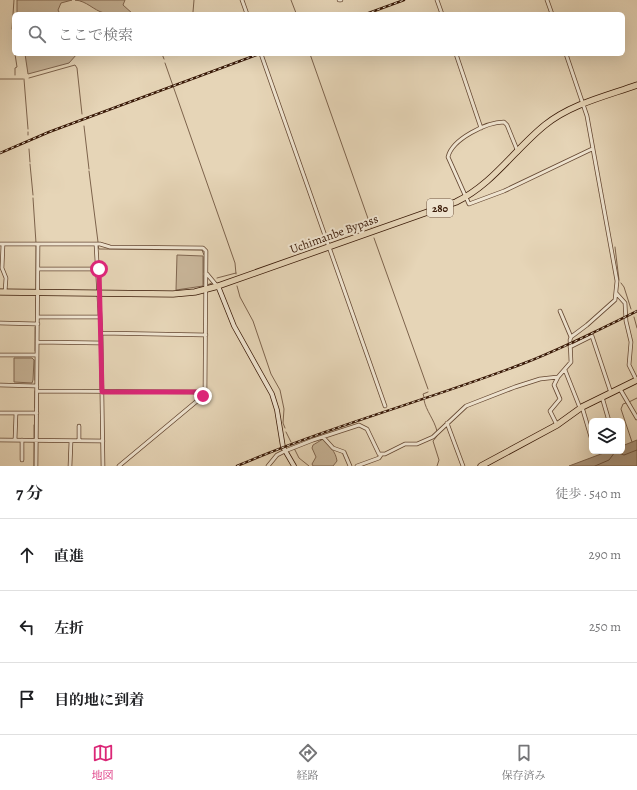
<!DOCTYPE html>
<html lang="ja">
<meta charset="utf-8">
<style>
:root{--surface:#fff;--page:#f6f6f6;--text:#202124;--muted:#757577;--line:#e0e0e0;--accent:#db2777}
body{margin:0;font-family:Alegreya,"Noto Serif JP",serif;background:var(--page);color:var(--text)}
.controls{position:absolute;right:12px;bottom:12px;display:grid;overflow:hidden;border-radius:6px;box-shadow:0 4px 16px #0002}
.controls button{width:36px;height:36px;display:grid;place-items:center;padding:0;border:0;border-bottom:1px solid var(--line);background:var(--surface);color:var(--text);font:20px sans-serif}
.stop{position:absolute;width:12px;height:12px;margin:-9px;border:3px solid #db2777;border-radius:50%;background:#fff}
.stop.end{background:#db2777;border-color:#fff;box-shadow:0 1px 4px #0008}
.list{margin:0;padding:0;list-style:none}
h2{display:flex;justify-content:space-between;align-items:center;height:52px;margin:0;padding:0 16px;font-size:17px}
h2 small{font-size:13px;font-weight:400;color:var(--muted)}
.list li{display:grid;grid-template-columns:26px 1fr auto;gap:12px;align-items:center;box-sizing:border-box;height:72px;padding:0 16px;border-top:1px solid var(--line)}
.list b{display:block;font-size:15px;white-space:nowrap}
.list em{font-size:13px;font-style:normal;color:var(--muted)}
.icon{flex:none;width:22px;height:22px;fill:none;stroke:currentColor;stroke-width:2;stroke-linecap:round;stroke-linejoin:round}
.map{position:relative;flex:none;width:637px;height:466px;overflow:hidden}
.search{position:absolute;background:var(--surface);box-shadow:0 4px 16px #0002;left:12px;right:12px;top:12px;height:44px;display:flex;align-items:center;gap:10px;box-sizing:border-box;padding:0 14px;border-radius:6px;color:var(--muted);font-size:15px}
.sheet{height:268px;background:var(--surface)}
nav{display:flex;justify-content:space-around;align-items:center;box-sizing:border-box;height:56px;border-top:1px solid var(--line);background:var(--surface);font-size:11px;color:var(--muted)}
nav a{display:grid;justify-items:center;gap:2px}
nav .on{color:var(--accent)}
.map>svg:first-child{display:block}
</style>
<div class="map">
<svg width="637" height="466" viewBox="0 0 637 466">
<rect width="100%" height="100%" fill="#e6d5b7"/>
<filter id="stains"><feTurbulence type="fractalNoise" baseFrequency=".005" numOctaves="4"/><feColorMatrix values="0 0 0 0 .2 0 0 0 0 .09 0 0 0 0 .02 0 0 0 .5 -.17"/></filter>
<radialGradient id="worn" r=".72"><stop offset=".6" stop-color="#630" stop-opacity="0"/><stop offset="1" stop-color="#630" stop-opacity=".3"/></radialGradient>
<path fill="#c8b599" stroke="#806650" d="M 17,0 L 72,0 L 61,3 L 58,10 L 60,14 L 17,14 Z
M 75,0 L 125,0 L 123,5 L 133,14 C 124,14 112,16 104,13 C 93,10 87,1 75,0 Z
M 25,54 L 77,54 L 69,63 L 28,74 Z
M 177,255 L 203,256 L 203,286 L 176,290 Z
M 14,358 L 32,358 L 34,360 L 33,380 L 32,383 L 14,382 Z
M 323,439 C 329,445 336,452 337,461 L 333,466 L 313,466 L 312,464 L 316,457 L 312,448 L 313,445 Z"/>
<path fill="#ab957b" stroke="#7d634c" d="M 637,440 L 637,466 L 569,466 L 609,451 L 622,451 L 622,446 Z"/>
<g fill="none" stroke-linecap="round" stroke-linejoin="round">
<path stroke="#725640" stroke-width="1" d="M 595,466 L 609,460 L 615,452 L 624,455 L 637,450"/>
<path stroke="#7d634c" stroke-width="1" d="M 291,0 L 296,13
M 193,12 L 194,0
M 12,29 L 14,0
M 13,35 L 14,43
M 162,54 L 164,59
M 310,54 L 371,227
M 165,63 L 235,263 L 236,274
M 15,75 L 15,68 L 17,67 L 15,54
M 29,78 L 75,65 L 77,68 L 82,114
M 0,79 L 23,79
M 24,79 L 28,129
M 84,126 L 89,169
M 28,132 L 28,135
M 29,149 L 30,162
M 30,164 L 33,195
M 89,171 L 98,242
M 33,198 L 36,243
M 374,238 L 428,389
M 98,246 L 99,249 L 202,250 L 204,255
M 615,247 L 619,280
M 204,257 L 204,273
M 217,278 L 236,273
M 621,283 L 624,287 L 631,309
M 204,284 L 204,275
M 207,285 L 212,283
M 237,286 L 240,297 L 253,321 L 271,374 L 280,390 L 284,409 L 283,423 L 285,428
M 36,289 L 36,246
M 634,317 L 637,328
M 36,319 L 36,298
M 35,351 L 35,327
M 35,380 L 35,360
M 424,397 L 423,394 L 428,392
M 424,400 C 426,411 434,419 437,431
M 629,402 L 637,398
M 626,403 L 623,404 L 621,409 L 632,442
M 35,408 L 35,391
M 35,424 L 35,416
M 286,432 L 291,442
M 34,439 L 34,425
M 293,446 L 299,458 L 309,466
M 34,466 L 34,442
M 437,466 L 439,460 L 433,441 L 437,436"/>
<g stroke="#644732" stroke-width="4.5">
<path id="street" d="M 242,0 L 247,14
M 339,0 L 341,0
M 437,0 L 442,14
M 547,0 L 552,14
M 261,54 L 385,406
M 456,54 L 481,128
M 518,152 L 507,125 L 504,122 C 487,122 452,139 448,157 L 469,204 L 504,191 L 592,149
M 0,244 L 100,244 L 110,247 L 203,248 L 206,251 L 205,392 L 203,396 L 119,466
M 3,244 L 2,268 L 6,278 L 5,292
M 96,244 L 101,333 L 103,466
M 38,269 L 99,269
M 207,274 L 217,286
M 616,293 L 625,303 L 626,321 L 631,342 L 629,365 L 637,381
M 560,311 L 571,337
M 38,317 L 100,317
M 0,323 L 38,324
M 101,333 L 206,335
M 37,342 L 101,343
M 570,347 L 592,336 L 611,393
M 0,355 L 37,355
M 565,370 L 580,408
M 0,385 L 37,386
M 620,389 L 637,418
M 37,391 L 205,392
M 602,397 L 609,421
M 582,407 L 591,437
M 0,413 L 37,413
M 447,423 L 463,466
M 557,425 L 550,411 L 560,399 L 554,385 L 558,377
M 323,437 L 333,448 L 344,452 L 350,466
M 0,440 L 103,441
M 15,440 L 16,413
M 22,440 L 22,460
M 79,441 L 79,426
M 36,466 L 38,245
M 70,466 L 71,441
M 268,466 L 277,455 L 285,451 L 313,440 L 359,425 L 367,429 L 379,454 L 385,454 L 405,444 L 417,444 L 433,437 L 466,406 L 515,387 L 540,379 L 558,377 L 571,362 L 570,340 L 571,337 L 587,325 L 615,300 L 617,281 L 587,116 L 566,54
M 357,466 L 379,458 L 381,455"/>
</g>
<g stroke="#381806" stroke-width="5.5">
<path id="secondary" d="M 218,286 L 234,326 L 272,394 L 277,410 L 283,447 L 294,466"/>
</g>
<g stroke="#381806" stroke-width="7">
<path id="highway" d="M 0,292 L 173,294 L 195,292 L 218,286 L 456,202 C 493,184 514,150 545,125 C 571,104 606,96 637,85
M 481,466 L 557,425 L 582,407 L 637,380"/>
</g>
<use href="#street" stroke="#efe4d0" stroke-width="3"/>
<use href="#secondary" stroke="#efe4d0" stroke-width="4"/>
<use href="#highway" stroke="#e6d5b7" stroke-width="5.5"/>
<g stroke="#381806" stroke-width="2.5">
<path id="rail" d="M 366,14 L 404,0
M 0,153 L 49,132 L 259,54
M 237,466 C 330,426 428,400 522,364 C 561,349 599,330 637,311"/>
</g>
<use href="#rail" stroke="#efe4d0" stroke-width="1" stroke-dasharray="3" stroke-linecap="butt"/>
</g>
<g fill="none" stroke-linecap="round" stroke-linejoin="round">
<path stroke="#db2777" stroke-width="5" d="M 99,269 L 102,392 L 205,392 L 203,396"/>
</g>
<g text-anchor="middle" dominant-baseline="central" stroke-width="4" stroke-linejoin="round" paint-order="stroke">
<rect fill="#efe4d0" stroke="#6f5543" stroke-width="1" x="427" y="199" width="26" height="18" rx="3"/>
<g font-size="11" font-weight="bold" fill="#381806">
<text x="440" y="208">280</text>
</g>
<g font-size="12" fill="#381806" stroke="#efe4d0">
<text transform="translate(334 234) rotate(-20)">Uchimanbe Bypass</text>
</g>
</g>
<rect width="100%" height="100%" filter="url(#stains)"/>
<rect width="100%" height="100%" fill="url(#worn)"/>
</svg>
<div class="controls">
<button><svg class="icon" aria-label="layers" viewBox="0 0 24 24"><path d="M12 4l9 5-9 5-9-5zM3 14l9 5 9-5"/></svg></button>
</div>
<div class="stop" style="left:99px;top:269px"></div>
<div class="stop end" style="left:203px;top:396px"></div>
<div class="search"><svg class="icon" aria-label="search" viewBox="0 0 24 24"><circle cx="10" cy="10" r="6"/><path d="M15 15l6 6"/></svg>ここで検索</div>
</div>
<section class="sheet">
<h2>7 分<small>徒歩 · 540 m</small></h2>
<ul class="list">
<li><svg class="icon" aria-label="ahead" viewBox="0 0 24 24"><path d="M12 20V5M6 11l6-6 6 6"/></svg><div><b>直進</b></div><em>290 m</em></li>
<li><svg class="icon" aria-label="left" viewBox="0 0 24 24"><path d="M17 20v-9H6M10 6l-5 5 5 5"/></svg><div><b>左折</b></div><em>250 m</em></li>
<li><svg class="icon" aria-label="arrive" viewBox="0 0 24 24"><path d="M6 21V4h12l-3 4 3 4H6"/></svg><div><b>目的地に到着</b></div></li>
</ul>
</section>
<nav>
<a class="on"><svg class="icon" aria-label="map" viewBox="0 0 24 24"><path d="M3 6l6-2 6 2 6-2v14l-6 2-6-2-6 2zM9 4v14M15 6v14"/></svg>地図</a>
<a><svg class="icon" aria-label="directions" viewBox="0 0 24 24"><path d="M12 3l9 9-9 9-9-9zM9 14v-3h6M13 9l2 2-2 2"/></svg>経路</a>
<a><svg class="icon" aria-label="saved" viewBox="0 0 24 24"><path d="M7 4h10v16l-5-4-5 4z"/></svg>保存済み</a>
</nav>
